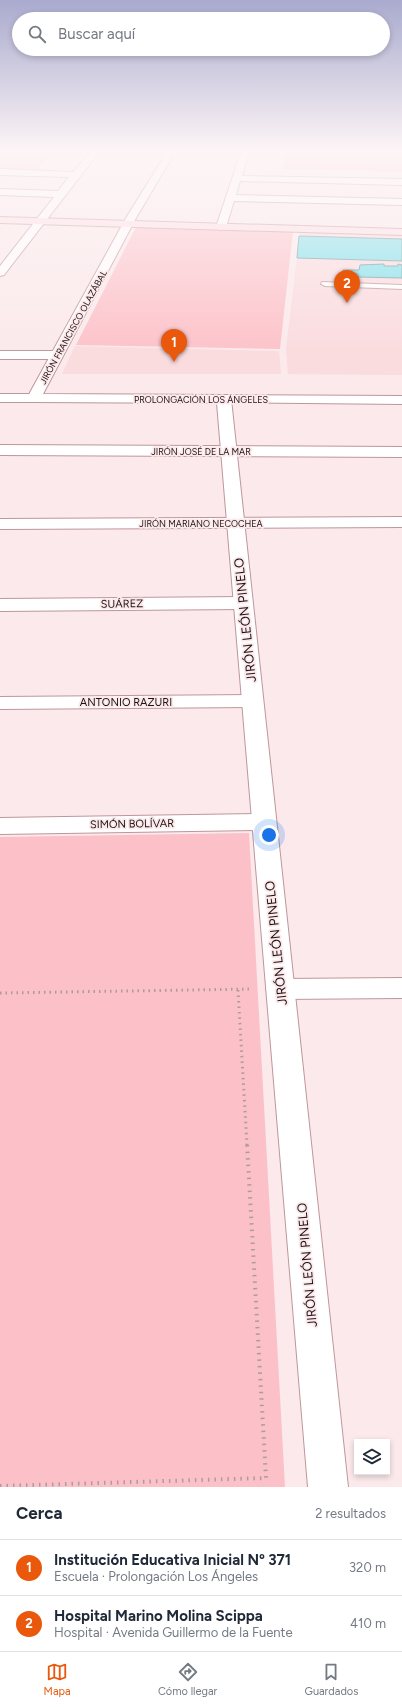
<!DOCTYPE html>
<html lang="es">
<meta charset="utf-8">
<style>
:root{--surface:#fff;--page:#f2f2f3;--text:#1f2937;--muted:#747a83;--line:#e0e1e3;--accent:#ea580c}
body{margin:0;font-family:Figtree,sans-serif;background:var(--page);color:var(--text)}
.controls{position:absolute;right:12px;bottom:12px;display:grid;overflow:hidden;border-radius:0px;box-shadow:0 2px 6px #0003}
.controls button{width:36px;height:36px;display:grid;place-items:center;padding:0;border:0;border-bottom:1px solid var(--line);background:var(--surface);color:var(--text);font:20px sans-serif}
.you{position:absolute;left:269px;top:835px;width:14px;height:14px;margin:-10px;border:3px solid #fff;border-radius:50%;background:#1a73e8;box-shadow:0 0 0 6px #1a73e833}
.badge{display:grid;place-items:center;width:26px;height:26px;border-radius:50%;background:var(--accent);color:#fff;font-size:13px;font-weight:700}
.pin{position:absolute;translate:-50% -33px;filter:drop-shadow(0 1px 2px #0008)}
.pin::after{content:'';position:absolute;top:21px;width:14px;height:12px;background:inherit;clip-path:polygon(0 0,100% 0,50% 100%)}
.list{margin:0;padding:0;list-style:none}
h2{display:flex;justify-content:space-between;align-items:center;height:52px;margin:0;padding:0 16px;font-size:17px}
h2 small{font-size:13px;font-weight:400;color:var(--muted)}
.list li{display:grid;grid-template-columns:26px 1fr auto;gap:12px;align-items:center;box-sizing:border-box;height:56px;padding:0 16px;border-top:1px solid var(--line)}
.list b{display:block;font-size:15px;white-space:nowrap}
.list p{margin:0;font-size:13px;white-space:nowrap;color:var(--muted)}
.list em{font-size:13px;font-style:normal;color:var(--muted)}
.icon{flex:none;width:22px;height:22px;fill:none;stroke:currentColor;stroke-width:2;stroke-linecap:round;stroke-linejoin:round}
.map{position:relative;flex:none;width:402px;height:1487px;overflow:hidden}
.search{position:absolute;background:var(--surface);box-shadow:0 2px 6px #0003;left:12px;right:12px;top:12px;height:44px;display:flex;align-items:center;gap:10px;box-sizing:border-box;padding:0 14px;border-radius:22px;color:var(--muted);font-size:15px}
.sheet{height:164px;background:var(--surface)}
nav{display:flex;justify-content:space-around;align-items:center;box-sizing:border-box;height:56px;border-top:1px solid var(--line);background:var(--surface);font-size:11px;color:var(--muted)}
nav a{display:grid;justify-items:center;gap:2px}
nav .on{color:var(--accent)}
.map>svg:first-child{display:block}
</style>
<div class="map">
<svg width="402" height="1487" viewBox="0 0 402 1487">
<rect width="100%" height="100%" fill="#fbe9eb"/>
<path fill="#fadbde" d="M 300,231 L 402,234 L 402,375 L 288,374 L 286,349 Z
M 75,346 L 279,351 L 281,374 L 62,374 Z"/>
<path fill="#fcc1c8" d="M 0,152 L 54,152 L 35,172 L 0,171 Z
M 286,152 L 402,152 L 402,172 L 283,169 Z
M 136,227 L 293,231 L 280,349 L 76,345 Z
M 249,833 L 285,1487 L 0,1487 L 0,837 Z"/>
<path fill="#7be2ec" stroke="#6d999d" d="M 299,236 L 402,239 L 402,261 L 297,258 Z
M 384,264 L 384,266 L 398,266 L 398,264 L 402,265 L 402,278 L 358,277 L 358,274 L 343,273 L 343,270 L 359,270 L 360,265 Z"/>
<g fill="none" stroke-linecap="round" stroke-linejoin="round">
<g stroke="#be969b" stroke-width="2">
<path id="service" d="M 322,282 L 402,285 L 402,289 L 325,286 L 321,284 Z"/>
</g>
<g stroke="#be969b" stroke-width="2">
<path id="minor" d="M 91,152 L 99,152 L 4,275 L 0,276 L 0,266 L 54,197 L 0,195 L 0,189 L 58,191 L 69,177 L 0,175 L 0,169 L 73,172 Z
M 241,152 L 249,152 L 242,176 L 402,179 L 402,185 L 240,181 L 236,195 L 402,199 L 402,205 L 234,201 L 226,227 L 221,230 L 218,229 L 216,227 Z
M 0,351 L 57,351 L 63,355 L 57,359 L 0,359 Z
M 0,394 L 34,394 L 39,395 L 41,398 L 39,401 L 34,402 L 0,402 Z
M 224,395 L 402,396 L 402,404 L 219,402 L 217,399 L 219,396 Z
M 0,445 L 402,447 L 402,457 L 0,455 Z
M 402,517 L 402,527 L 0,529 L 0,519 Z
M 243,597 L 250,599 L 252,603 L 250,607 L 243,609 L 0,611 L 0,599 Z
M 253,695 L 260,697 L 263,701 L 260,705 L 253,707 L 0,709 L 0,697 Z
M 264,814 L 272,817 L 276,822 L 272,827 L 264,830 L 0,834 L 0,818 Z
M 402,978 L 402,998 L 280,999 L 270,996 L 266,989 L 270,982 L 280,979 Z"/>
</g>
<g stroke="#be969b" stroke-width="2">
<path id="tertiary" d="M 167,152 L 175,152 L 136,218 L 43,394 L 224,395 L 229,396 L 231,399 L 348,1487 L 308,1487 L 217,403 L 34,402 L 29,401 L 27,398 L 126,218 Z"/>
</g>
<g stroke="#be969b" stroke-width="2">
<path id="secondary" d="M 0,217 L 402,229 L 402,235 L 0,223 Z"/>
</g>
<path stroke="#ad9c9e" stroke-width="3" stroke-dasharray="1.5 4" stroke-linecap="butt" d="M 238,990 L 247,1145
M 0,993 L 253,989"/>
<path stroke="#ad9c9e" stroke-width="4" stroke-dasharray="1.5 5" stroke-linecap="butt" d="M 0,1486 L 266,1478 L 247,1144"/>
<use href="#service" fill="#fff" fill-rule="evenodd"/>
<use href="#minor" fill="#fff" fill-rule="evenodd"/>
<use href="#tertiary" fill="#fff" fill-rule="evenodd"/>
<use href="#secondary" fill="#fedee3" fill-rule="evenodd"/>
</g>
<linearGradient id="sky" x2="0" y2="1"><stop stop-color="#a9aace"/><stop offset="0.42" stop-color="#fdf5f6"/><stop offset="1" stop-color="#fdf5f6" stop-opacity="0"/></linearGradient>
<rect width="402" height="360" fill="url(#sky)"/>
<g text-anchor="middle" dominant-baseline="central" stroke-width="3.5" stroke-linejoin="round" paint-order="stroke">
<g font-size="9" fill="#201214" stroke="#fbe9eb">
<text transform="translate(73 327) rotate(-61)">JIRÓN FRANCISCO OLAZÁBAL</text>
<text x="201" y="399">PROLONGACIÓN LOS ÁNGELES</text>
<text x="201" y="451">JIRÓN JOSÉ DE LA MAR</text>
<text x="201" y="523">JIRÓN MARIANO NECOCHEA</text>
</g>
<g font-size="11" fill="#201214" stroke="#fbe9eb">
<text transform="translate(122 604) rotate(-1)">SUÁREZ</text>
<text x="126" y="702">ANTONIO RAZURI</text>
<text transform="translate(132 824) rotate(-1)">SIMÓN BOLÍVAR</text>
</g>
<g font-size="13" fill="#201214" stroke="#fbe9eb">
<text transform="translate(245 620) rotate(-96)">JIRÓN LEÓN PINELO</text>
<text transform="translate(276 943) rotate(-96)">JIRÓN LEÓN PINELO</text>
<text transform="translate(307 1265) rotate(-95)">JIRÓN LEÓN PINELO</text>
</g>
</g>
</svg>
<div class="controls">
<button><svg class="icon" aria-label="layers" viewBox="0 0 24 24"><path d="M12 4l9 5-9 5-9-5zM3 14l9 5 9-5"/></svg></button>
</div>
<div class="you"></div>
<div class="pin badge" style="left:174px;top:362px">1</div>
<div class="pin badge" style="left:347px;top:303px">2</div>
<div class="search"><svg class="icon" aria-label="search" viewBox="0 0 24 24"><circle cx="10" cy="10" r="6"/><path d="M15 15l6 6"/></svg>Buscar aquí</div>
</div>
<section class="sheet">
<h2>Cerca<small>2 resultados</small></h2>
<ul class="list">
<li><span class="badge">1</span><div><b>Institución Educativa Inicial Nº 371</b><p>Escuela · Prolongación Los Ángeles</p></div><em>320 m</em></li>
<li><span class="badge">2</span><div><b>Hospital Marino Molina Scippa</b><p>Hospital · Avenida Guillermo de la Fuente</p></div><em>410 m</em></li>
</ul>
</section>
<nav>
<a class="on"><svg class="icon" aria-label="map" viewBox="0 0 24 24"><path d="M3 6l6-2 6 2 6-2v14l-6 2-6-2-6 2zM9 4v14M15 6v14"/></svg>Mapa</a>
<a><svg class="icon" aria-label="directions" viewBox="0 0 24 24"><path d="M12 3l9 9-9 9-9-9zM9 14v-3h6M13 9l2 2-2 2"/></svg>Cómo llegar</a>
<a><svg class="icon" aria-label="saved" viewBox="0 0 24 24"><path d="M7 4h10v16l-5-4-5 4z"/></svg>Guardados</a>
</nav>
